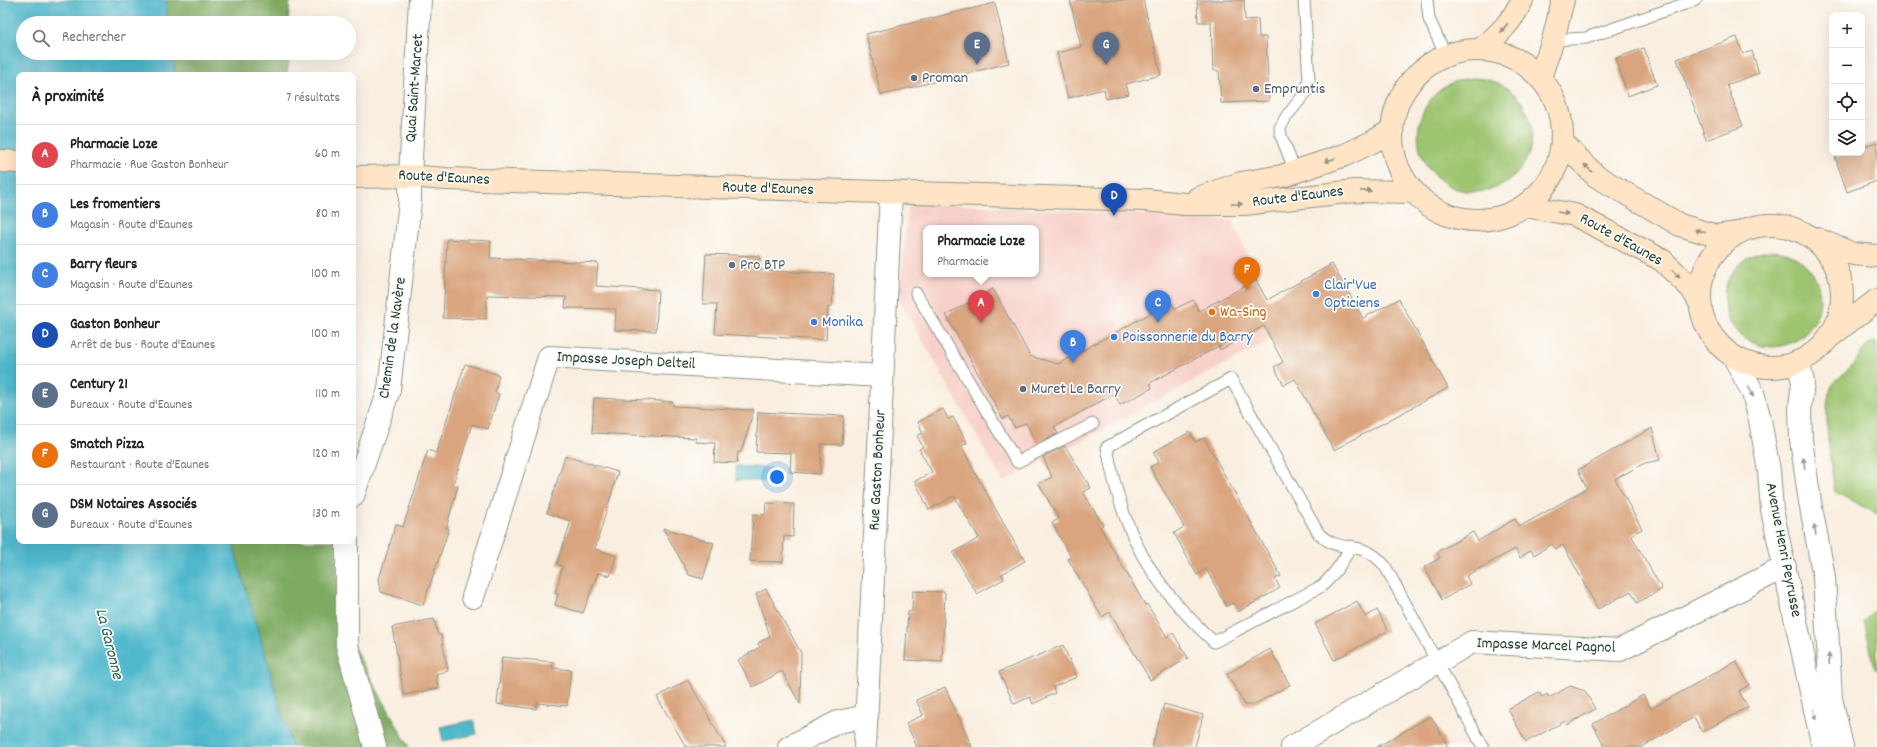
<!DOCTYPE html>
<html lang="fr">
<meta charset="utf-8">
<style>
:root{--surface:#fff;--page:#f2f2f2;--text:#202124;--muted:#757577;--line:#e0e0e0;--accent:#2563eb}
body{margin:0;font-family:Dekko,sans-serif;background:var(--page);color:var(--text)}
.controls{position:absolute;right:12px;top:12px;display:grid;overflow:hidden;border-radius:8px;box-shadow:0 4px 16px #0002}
.controls button{width:36px;height:36px;display:grid;place-items:center;padding:0;border:0;border-bottom:1px solid var(--line);background:var(--surface);color:var(--text);font:20px sans-serif}
.you{position:absolute;left:777px;top:477px;width:14px;height:14px;margin:-10px;border:3px solid #fff;border-radius:50%;background:#1a73e8;box-shadow:0 0 0 6px #1a73e833}
.badge{display:grid;place-items:center;width:26px;height:26px;border-radius:50%;background:var(--accent);color:#fff;font-size:13px;font-weight:700}
.pin{position:absolute;translate:-50% -33px;filter:drop-shadow(0 1px 2px #0008)}
.pin::after{content:'';position:absolute;top:21px;width:14px;height:12px;background:inherit;clip-path:polygon(0 0,100% 0,50% 100%)}
.popup{position:absolute;left:923px;top:225px;width:116px;height:52px;box-sizing:border-box;display:grid;place-content:center;border-radius:8px;background:var(--surface);filter:drop-shadow(0 1px 3px #0005);font-size:13px;white-space:nowrap;color:var(--muted)}
.popup b{font-size:15px;color:var(--text)}
.popup::after{content:'';position:absolute;left:50%;top:100%;margin-left:-8px;border:8px solid transparent;border-top-color:var(--surface)}
.list{margin:0;padding:0;list-style:none}
h2{display:flex;justify-content:space-between;align-items:center;height:52px;margin:0;padding:0 16px;font-size:17px}
h2 small{font-size:13px;font-weight:400;color:var(--muted)}
.list li{display:grid;grid-template-columns:26px 1fr auto;gap:12px;align-items:center;box-sizing:border-box;height:60px;padding:0 16px;border-top:1px solid var(--line)}
.list b{display:block;font-size:15px;white-space:nowrap}
.list p{margin:0;font-size:13px;white-space:nowrap;color:var(--muted)}
.list em{font-size:13px;font-style:normal;color:var(--muted)}
.icon{flex:none;width:22px;height:22px;fill:none;stroke:currentColor;stroke-width:2;stroke-linecap:round;stroke-linejoin:round}
.map{position:relative;flex:none;width:1877px;height:747px;overflow:hidden}
.search{position:absolute;background:var(--surface);box-shadow:0 4px 16px #0002;left:16px;top:16px;width:340px;height:44px;display:flex;align-items:center;gap:10px;box-sizing:border-box;padding:0 14px;border-radius:22px;color:var(--muted);font-size:15px}
.panel{position:absolute;background:var(--surface);box-shadow:0 4px 16px #0002;left:16px;top:72px;width:340px;height:472px;border-radius:8px}
.map>svg:first-child{display:block}
</style>
<div class="map">
<svg width="1877" height="747" viewBox="0 0 1877 747">
<rect width="100%" height="100%" fill="#fdfcf7"/>
<filter id="ink" filterUnits="userSpaceOnUse"><feTurbulence type="fractalNoise" baseFrequency=".025" numOctaves="2"/><feDisplacementMap in="SourceGraphic" scale="8" xChannelSelector="R" yChannelSelector="G"/><feConvolveMatrix kernelMatrix="1 2 1 2 8 2 1 2 1" color-interpolation-filters="sRGB"/></filter>
<filter id="wash" filterUnits="userSpaceOnUse"><feTurbulence type="fractalNoise" baseFrequency=".012" numOctaves="4" result="noise"/><feDisplacementMap in="SourceGraphic" scale="16" xChannelSelector="R" yChannelSelector="G"/><feGaussianBlur stdDeviation="0.9" result="paint"/><feColorMatrix in="noise" values="0 0 0 0 0 0 0 0 0 0 0 0 0 0 0 0 0 1.4 0 .05"/><feComposite in="paint" operator="in"/></filter>
<g filter="url(#wash)">
<rect width="100%" height="100%" fill="#f9eedf"/>
<path fill="#f7d1c9" fill-rule="evenodd" d="M 909,202 L 1232,220 L 1282,334 L 1003,482 L 899,299 ZM 926,228 L 1036,228 L 1036,274 L 926,274 Z"/>
<path fill="#9dc46f" stroke="#5e8052" d="M1418 135a57 57 0 1 1 114 0a57 57 0 1 1-114 0Z
M1724 299a48 48 0 1 1 96 0a48 48 0 1 1-96 0Z
M 1873,342 L 1877,343 L 1877,514 L 1835,492 C 1832,471 1820,404 1832,386 C 1837,378 1847,372 1853,364 C 1860,356 1864,346 1873,342 Z
M 1877,608 L 1877,670 L 1875,669 L 1864,622 Z"/>
<path fill="#7eaa62" stroke="#4e744b" d="M 166,0 L 290,0 L 288,23 L 168,23 Z
M 172,53 L 290,53 L 287,75 L 175,75 Z
M 234,541 L 335,541 L 341,624 L 409,747 L 292,747 L 235,552 Z"/>
<path fill="#4fb8cc" stroke="#377a80" d="M 0,0 L 166,0 L 168,23 L 23,23 L 23,53 L 172,53 L 175,75 L 19,75 L 19,541 L 234,541 L 235,552 L 292,747 L 0,747 Z
M 736,466 L 771,468 L 771,482 L 736,480 Z
M 474,720 L 477,734 L 443,741 L 440,727 Z"/>
<g id="blocks">
<path fill="#d9a47e" d="M 1070,0 L 1143,0 L 1161,75 L 1126,84 L 1129,94 L 1106,99 L 1104,89 L 1068,98 L 1057,53 L 1081,47 Z
M 1197,0 L 1244,0 L 1245,20 L 1258,19 L 1259,37 L 1266,37 L 1269,101 L 1221,103 L 1219,71 L 1213,70 L 1211,22 L 1198,22 Z
M 995,3 L 1009,63 L 881,95 L 866,34 Z
M 1737,37 L 1743,54 L 1752,51 L 1759,73 L 1727,85 L 1743,126 L 1706,140 L 1677,59 Z
M 1644,48 L 1657,85 L 1628,96 L 1616,58 Z
M 1877,142 L 1877,181 L 1847,192 L 1835,157 L 1846,153 L 1862,153 L 1862,147 Z
M 447,239 L 491,241 L 490,258 L 598,263 L 596,286 L 658,290 L 656,331 L 615,330 L 616,309 L 565,308 L 566,297 L 487,295 L 486,319 L 443,318 Z
M 706,254 L 760,256 L 759,270 L 834,274 L 832,307 L 828,307 L 826,340 L 715,334 L 717,304 L 703,304 Z
M 1332,264 L 1363,318 L 1399,299 L 1448,388 L 1334,450 L 1295,379 L 1284,385 L 1274,367 L 1283,362 L 1264,326 L 1220,350 L 1219,346 L 1150,383 L 1152,388 L 1120,405 L 1114,394 L 1054,427 L 1058,434 L 1037,444 L 1026,423 L 1015,428 L 1008,416 L 1003,419 L 946,315 L 993,289 L 1030,356 L 1058,364 L 1171,302 L 1175,309 L 1193,300 L 1199,311 L 1256,280 L 1267,300 Z
M 465,364 L 499,375 L 495,393 L 499,394 L 488,429 L 472,424 L 453,485 L 458,486 L 446,528 L 449,529 L 423,605 L 381,592 L 379,579 L 396,524 L 403,527 L 428,450 L 436,453 Z
M 594,398 L 647,400 L 673,402 L 673,406 L 754,410 L 741,452 L 738,452 L 737,463 L 714,462 L 715,443 L 696,442 L 696,438 L 592,433 Z
M 943,409 L 948,419 L 953,417 L 967,443 L 962,446 L 974,471 L 1025,561 L 1002,574 L 1004,579 L 977,594 L 953,553 L 979,538 L 954,496 L 929,510 L 915,481 L 932,472 L 919,449 L 923,447 L 917,436 L 923,433 L 918,422 Z
M 758,412 L 844,416 L 842,445 L 821,444 L 820,474 L 790,472 L 791,453 L 756,452 Z
M 1652,428 L 1660,460 L 1645,463 L 1615,479 L 1642,529 L 1631,535 L 1662,589 L 1637,603 L 1631,591 L 1598,609 L 1563,545 L 1555,549 L 1552,544 L 1534,555 L 1531,550 L 1520,558 L 1515,549 L 1466,576 L 1470,584 L 1442,600 L 1424,567 L 1440,558 L 1437,552 L 1473,532 L 1478,541 L 1515,519 L 1519,527 L 1577,494 L 1587,488 L 1578,470 Z
M 1190,432 L 1195,442 L 1204,438 L 1281,576 L 1275,579 L 1280,588 L 1238,612 L 1233,603 L 1226,606 L 1206,569 L 1197,575 L 1174,533 L 1184,527 L 1150,467 L 1159,462 L 1153,452 Z
M 1065,446 L 1091,488 L 1083,492 L 1103,525 L 1100,527 L 1145,605 L 1147,604 L 1167,637 L 1173,633 L 1188,658 L 1150,680 L 1110,612 L 1102,617 L 1068,559 L 1071,557 L 1052,523 L 1059,519 L 1039,484 L 1052,477 L 1043,457 Z
M 565,456 L 618,472 L 595,549 L 616,556 L 610,576 L 598,573 L 583,613 L 555,605 L 558,594 L 555,593 L 563,566 L 557,564 L 571,521 L 547,513 Z
M 766,503 L 794,504 L 793,537 L 784,536 L 783,562 L 750,561 L 753,514 L 765,515 Z
M 663,528 L 714,543 L 703,579 L 689,575 Z
M 766,589 L 801,653 L 800,704 L 782,671 L 753,687 L 738,660 L 760,647 L 758,643 L 770,636 L 756,594 Z
M 913,591 L 945,592 L 942,662 L 905,660 L 908,612 L 912,611 Z
M 1357,601 L 1365,617 L 1377,610 L 1388,631 L 1334,660 L 1315,624 Z
M 434,619 L 438,635 L 441,635 L 448,671 L 436,674 L 438,688 L 404,695 L 392,627 Z
M 1063,645 L 1077,677 L 1053,687 L 1055,693 L 1033,704 L 1030,697 L 1014,704 L 999,672 Z
M 1270,649 L 1290,685 L 1253,705 L 1245,705 L 1227,674 Z
M 502,657 L 554,662 L 552,668 L 571,670 L 567,706 L 537,703 L 536,709 L 497,704 Z
M 1736,661 L 1749,685 L 1739,691 L 1748,707 L 1702,732 L 1694,717 L 1642,747 L 1605,747 L 1593,724 L 1643,695 L 1651,709 Z
M 688,680 L 726,747 L 686,747 L 657,697 Z
M 1570,686 L 1585,691 L 1595,709 L 1567,725 L 1565,721 L 1526,742 L 1508,709 L 1539,692 L 1542,697 L 1547,694 L 1549,698 Z
M 945,687 L 972,747 L 917,747 L 906,723 L 923,715 L 916,700 Z
M 1164,704 L 1203,715 L 1195,747 L 1152,747 Z
M 1431,716 L 1448,747 L 1377,747 Z"/>
</g>
</g>
<g filter="url(#ink)">
<use href="#blocks" fill-opacity="0" stroke="#8c968a" stroke-width="1"/>
<g fill="none" stroke-linecap="round" stroke-linejoin="round">
<g stroke="#8c968a" stroke-width="13">
<path id="service" d="M 1427,0 L 1429,19 L 1446,56
M 1553,40 L 1586,38 L 1696,0
M 1295,171 L 1281,136 L 1280,128 L 1286,117 L 1307,91 L 1309,80 L 1304,0
M 916,293 L 1017,462 L 1093,424
M 1351,546 C 1343,562 1335,574 1322,586 L 1214,642 C 1150,583 1122,533 1107,447 L 1231,379 L 1319,534 C 1342,556 1361,537 1385,566 L 1483,747"/>
</g>
<g stroke="#8c968a" stroke-width="24">
<path id="minor" d="M 353,496 L 389,390 L 410,201 L 410,176 L 420,0
M 347,541 L 347,645 L 375,747
M 473,597 L 549,357 L 882,376
M 789,747 L 838,722 L 867,716
M 865,747 L 891,192
M 1292,747 L 1472,642 L 1620,650 L 1785,567"/>
</g>
<g stroke="#8c968a" stroke-width="24">
<path id="tertiary" d="M 1734,357 L 1753,393 L 1760,420 L 1769,471 L 1772,510 L 1823,747
M 1798,362 L 1803,382 L 1800,407 L 1801,440 L 1810,502 L 1824,577 L 1831,698 L 1842,747"/>
</g>
<g stroke="#8c968a" stroke-width="24">
<path id="secondary" d="M1392 135a85 85 0 1 1 170 0a85 85 0 1 1-170 0Z
M 1480,50 C 1497,36 1513,21 1522,0
M 1540,77 L 1553,40 L 1563,0
M 1562,142 L 1596,176 L 1680,225 L 1716,236 L 1738,233
M 0,161 L 19,162
M 353,177 L 410,176 L 446,179 L 1146,200 L 1184,204 L 1244,204 L 1355,191 L 1413,192
M 1198,198 L 1241,183 L 1282,176 L 1345,155 L 1374,141 L 1390,131
M 1525,206 L 1575,215 L 1662,260 L 1692,289 L 1700,303
M1700 296a71 71 0 1 1 142 0a71 71 0 1 1-142 0Z
M 1817,239 L 1853,254 L 1877,256
M 1832,335 L 1877,300"/>
</g>
<use href="#service" stroke="#fff" stroke-width="11"/>
<use href="#minor" stroke="#fff" stroke-width="22"/>
<use href="#tertiary" stroke="#fff" stroke-width="22"/>
<use href="#secondary" stroke="#ffe4c6" stroke-width="22"/>
</g>
<defs><path id="oneway-solid" d="M-6-.8H1V-3.2L6.5 0L1 3.2V.8H-6Z"/></defs>
<g fill="#8f907d">
<use href="#oneway-solid" transform="translate(1504 28) rotate(129)"/>
<use href="#oneway-solid" transform="translate(1330 160) rotate(162)"/>
<use href="#oneway-solid" transform="translate(1588 168) rotate(-135)"/>
<use href="#oneway-solid" transform="translate(1366 191) rotate(1)"/>
<use href="#oneway-solid" transform="translate(1237 204)"/>
<use href="#oneway-solid" transform="translate(1563 213) rotate(10)"/>
<use href="#oneway-solid" transform="translate(1700 231) rotate(-164)"/>
<use href="#oneway-solid" transform="translate(1676 274) rotate(44)"/>
</g>
<g fill="#8f9e9a">
<use href="#oneway-solid" transform="translate(1751 392) rotate(66)"/>
<use href="#oneway-solid" transform="translate(1804 463) rotate(-98)"/>
<use href="#oneway-solid" transform="translate(1815 530) rotate(-100)"/>
<use href="#oneway-solid" transform="translate(1829 659) rotate(-93)"/>
<use href="#oneway-solid" transform="translate(1815 714) rotate(78)"/>
</g>
</g>
<g fill="#5c6f8a" stroke="#fdfcf7" stroke-width="1.5">
<circle cx="914" cy="78" r="4"/>
<circle cx="1256" cy="89" r="4"/>
<circle cx="732" cy="265" r="4"/>
<circle cx="1023" cy="389" r="4"/>
</g>
<g fill="#3f7fe0" stroke="#fdfcf7" stroke-width="1.5">
<circle cx="1316" cy="294" r="4"/>
<circle cx="814" cy="322" r="4"/>
<circle cx="1114" cy="337" r="4"/>
</g>
<circle fill="#e8710a" stroke="#fdfcf7" stroke-width="1.5" cx="1212" cy="312" r="4"/>
<g text-anchor="middle" dominant-baseline="central" stroke-width="3.5" stroke-linejoin="round" paint-order="stroke">
<g font-size="16" fill="#4e5e75" stroke="#fdfcf7" text-anchor="start">
<text x="922" y="78">Proman</text>
<text x="1264" y="89">Empruntis</text>
<text x="740" y="265">Pro BTP</text>
<text x="1031" y="389">Muret Le Barry</text>
</g>
<g font-size="16" fill="#1f3d34" stroke="#fdfcf7">
<text transform="translate(415 88) rotate(-86)">Quai Saint-Marcet</text>
<text transform="translate(444 178) rotate(3)">Route d'Eaunes</text>
<text transform="translate(768 189) rotate(2)">Route d'Eaunes</text>
<text transform="translate(1298 197) rotate(-7)">Route d'Eaunes</text>
<text transform="translate(1621 240) rotate(29)">Route d'Eaunes</text>
<text transform="translate(393 338) rotate(-82)">Chemin de la Navère</text>
<text transform="translate(626 361) rotate(3)">Impasse Joseph Delteil</text>
<text transform="translate(878 470) rotate(-87)">Rue Gaston Bonheur</text>
<text transform="translate(1783 550) rotate(79)">Avenue Henri Peyrusse</text>
<text transform="translate(1546 646) rotate(2)">Impasse Marcel Pagnol</text>
</g>
<g font-size="16" fill="#366cbe" stroke="#fdfcf7" text-anchor="start">
<text x="1324" y="285">Clair'Vue<tspan x="1324" dy="18">Opticiens</tspan></text>
<text x="822" y="322">Monika</text>
<text x="1122" y="337">Poissonnerie du Barry</text>
</g>
<g font-size="16" fill="#c56008" stroke="#fdfcf7" text-anchor="start">
<text x="1220" y="312">Wa-Sing</text>
</g>
<g font-size="17" font-style="italic" fill="#2d6262" stroke="#fdfcf7">
<text transform="translate(108 644) rotate(76)">La Garonne</text>
</g>
</g>
</svg>
<div class="controls">
<button>+</button>
<button>−</button>
<button><svg class="icon" aria-label="locate" viewBox="0 0 24 24"><circle cx="12" cy="12" r="6"/><path d="M12 2v4M12 18v4M2 12h4M18 12h4"/></svg></button>
<button><svg class="icon" aria-label="layers" viewBox="0 0 24 24"><path d="M12 4l9 5-9 5-9-5zM3 14l9 5 9-5"/></svg></button>
</div>
<div class="you"></div>
<div class="pin badge" style="left:981px;top:323px;background:#e0444e">A</div>
<div class="popup"><b>Pharmacie Loze</b>Pharmacie</div>
<div class="pin badge" style="left:1073px;top:363px;background:#3f7fe0">B</div>
<div class="pin badge" style="left:1158px;top:323px;background:#3f7fe0">C</div>
<div class="pin badge" style="left:1114px;top:216px;background:#1a4fb4">D</div>
<div class="pin badge" style="left:977px;top:65px;background:#5c6f8a">E</div>
<div class="pin badge" style="left:1247px;top:290px;background:#e8710a">F</div>
<div class="pin badge" style="left:1106px;top:65px;background:#5c6f8a">G</div>
<div class="search"><svg class="icon" aria-label="search" viewBox="0 0 24 24"><circle cx="10" cy="10" r="6"/><path d="M15 15l6 6"/></svg>Rechercher</div>
<section class="panel">
<h2>À proximité<small>7 résultats</small></h2>
<ul class="list">
<li><span class="badge" style="background:#e0444e">A</span><div><b>Pharmacie Loze</b><p>Pharmacie · Rue Gaston Bonheur</p></div><em>60 m</em></li>
<li><span class="badge" style="background:#3f7fe0">B</span><div><b>Les fromentiers</b><p>Magasin · Route d'Eaunes</p></div><em>80 m</em></li>
<li><span class="badge" style="background:#3f7fe0">C</span><div><b>Barry fleurs</b><p>Magasin · Route d'Eaunes</p></div><em>100 m</em></li>
<li><span class="badge" style="background:#1a4fb4">D</span><div><b>Gaston Bonheur</b><p>Arrêt de bus · Route d'Eaunes</p></div><em>100 m</em></li>
<li><span class="badge" style="background:#5c6f8a">E</span><div><b>Century 21</b><p>Bureaux · Route d'Eaunes</p></div><em>110 m</em></li>
<li><span class="badge" style="background:#e8710a">F</span><div><b>Smatch Pizza</b><p>Restaurant · Route d'Eaunes</p></div><em>120 m</em></li>
<li><span class="badge" style="background:#5c6f8a">G</span><div><b>DSM Notaires Associés</b><p>Bureaux · Route d'Eaunes</p></div><em>130 m</em></li>
</ul>
</section>
</div>
